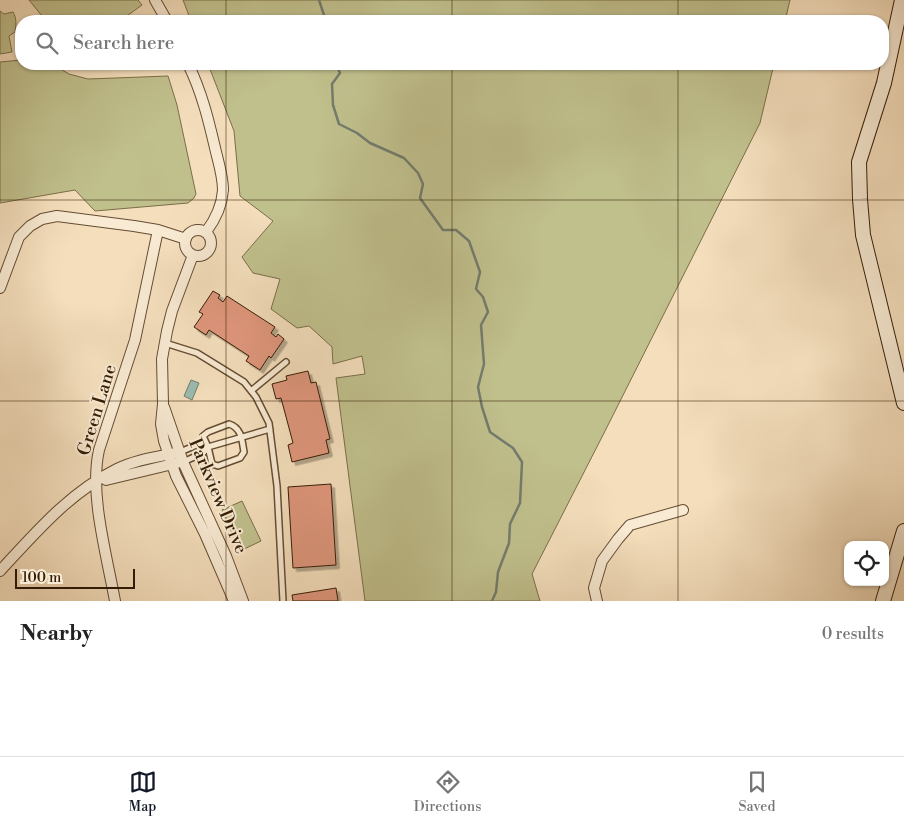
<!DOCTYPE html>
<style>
:root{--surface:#fff;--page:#f6f6f6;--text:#222;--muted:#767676;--line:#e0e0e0;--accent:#111827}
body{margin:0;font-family:"Libre Bodoni",serif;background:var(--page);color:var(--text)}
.controls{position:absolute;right:15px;bottom:15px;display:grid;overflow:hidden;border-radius:10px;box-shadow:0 1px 4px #0004}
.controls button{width:45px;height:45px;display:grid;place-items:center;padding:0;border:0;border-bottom:1px solid var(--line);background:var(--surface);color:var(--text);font:25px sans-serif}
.scale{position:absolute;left:15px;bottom:12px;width:120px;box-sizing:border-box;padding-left:5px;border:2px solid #351d05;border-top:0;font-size:14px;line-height:18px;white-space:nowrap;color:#351d05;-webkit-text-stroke:4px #f8ead3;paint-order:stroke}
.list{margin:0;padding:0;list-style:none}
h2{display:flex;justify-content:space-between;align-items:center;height:65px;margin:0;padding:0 20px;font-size:21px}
h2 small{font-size:16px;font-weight:400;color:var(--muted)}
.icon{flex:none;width:28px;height:28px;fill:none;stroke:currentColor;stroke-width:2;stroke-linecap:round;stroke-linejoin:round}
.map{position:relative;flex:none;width:904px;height:601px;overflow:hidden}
.search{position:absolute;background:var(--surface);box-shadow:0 1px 4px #0004;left:15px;right:15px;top:15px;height:55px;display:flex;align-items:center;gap:12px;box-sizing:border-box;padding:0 18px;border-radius:20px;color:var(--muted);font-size:19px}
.sheet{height:155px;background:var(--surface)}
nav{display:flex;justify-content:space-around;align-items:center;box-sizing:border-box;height:70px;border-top:1px solid var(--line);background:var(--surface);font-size:14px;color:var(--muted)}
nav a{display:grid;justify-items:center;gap:2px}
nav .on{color:var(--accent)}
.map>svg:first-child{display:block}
</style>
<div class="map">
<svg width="904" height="601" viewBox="0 0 904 601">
<defs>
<filter id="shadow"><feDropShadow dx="3.5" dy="3.5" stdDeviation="0" flood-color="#0004"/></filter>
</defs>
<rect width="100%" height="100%" fill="#f4debc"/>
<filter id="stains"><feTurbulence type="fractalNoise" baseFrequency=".004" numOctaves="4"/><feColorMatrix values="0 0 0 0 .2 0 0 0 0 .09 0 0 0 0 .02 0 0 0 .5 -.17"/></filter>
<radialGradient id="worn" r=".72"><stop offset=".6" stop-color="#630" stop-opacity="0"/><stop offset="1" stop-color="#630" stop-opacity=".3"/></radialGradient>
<path fill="#c0c08d" stroke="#7a6e49" d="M 29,0 L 138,0 L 142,5 L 120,21 L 46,21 Z
M 183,0 L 790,0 L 785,21 L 191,21 Z
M 0,11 L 4,14 L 13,12 C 17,18 16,26 15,32 L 9,36 L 12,52 L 0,54 Z
M 21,60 L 21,64 L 57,64 L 59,68 L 69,74 L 88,79 L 168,76 L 177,105 L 196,194 L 194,198 L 188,203 L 95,211 L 75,190 L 0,203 L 0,62 Z
M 208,64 L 774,64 L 760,123 L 603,435 L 532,574 L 540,601 L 365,601 L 336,378 L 365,374 L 362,356 L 333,364 L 332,347 L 309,326 L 297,328 L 271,309 L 280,279 L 253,273 L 242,257 L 273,221 L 240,196 L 234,131 Z
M 242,501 L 261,541 L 240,551 L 222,510 Z"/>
<path fill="#9cbcb2" stroke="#737c6d" d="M 191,380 L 199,383 L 192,400 L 184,396 Z"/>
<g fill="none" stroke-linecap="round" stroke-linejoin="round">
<path stroke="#737c6d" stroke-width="2.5" d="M 319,0 L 326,21
M 336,64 L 340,73 L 332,84 L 333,105 L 339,124 L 357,133 L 370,143 L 404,158 L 418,173 L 423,184 L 420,198 L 443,230 L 456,230 L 469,241 L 480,272 L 476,289 L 483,297 L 488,312 L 481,325 L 484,364 L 478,387 L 482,407 L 490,432 L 513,448 L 522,462 L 520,503 L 510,524 L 509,543 L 498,572 L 496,592 L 492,601"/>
</g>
<path fill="#df967b" stroke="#351d05" filter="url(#shadow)" d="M 18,27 L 21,27 L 21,52 Z
M 213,291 L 220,295 L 218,298 L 223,302 L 227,296 L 275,327 L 271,333 L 276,337 L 278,334 L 284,339 L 271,358 L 269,356 L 260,370 L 246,361 L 249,356 L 209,330 L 206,335 L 194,327 L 203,314 L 199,312 Z
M 308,371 L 311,383 L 316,382 L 330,439 L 326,440 L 329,453 L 292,462 L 288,445 L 293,443 L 281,398 L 276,399 L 272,384 L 287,380 L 286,376 Z
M 331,484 L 336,565 L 293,568 L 288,487 Z
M 336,588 L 338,601 L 293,601 L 292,595 Z"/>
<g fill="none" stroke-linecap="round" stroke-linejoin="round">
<g stroke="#654d33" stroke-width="8">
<path id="service" d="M 165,343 L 197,353 L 244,382 L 256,397 L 269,423 L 277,486 L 283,601
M 251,391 L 286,362
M 229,424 C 242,428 242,441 244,452 L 240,458 L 218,466 L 212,464 L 208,447 L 203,436 L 208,432 Z
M 180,452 L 199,444 L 207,447
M 183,462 L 203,453 L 208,447 L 270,429"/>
</g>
<g stroke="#654d33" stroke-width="12">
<path id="minor" d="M 155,0 L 167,21
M 188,64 C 202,92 209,122 216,152 C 219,164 223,177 223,190 C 222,206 215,220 206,232
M185 243a13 13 0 1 1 26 0a13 13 0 1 1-26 0Z
M 193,255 L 172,311 L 167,331 L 162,359 L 163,404 L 161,424 L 164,441 L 176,476 L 205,534 L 234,601
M 0,288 L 19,237 L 30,226 L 42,219 L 57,216 L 134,226 L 158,230 L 186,239
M 164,407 L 183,462 L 226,556 L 243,601
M 106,480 L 177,463
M 0,571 C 35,533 70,492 117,469 C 137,459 159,457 180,452
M 115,601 C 107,556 89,494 99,450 L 135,340 L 158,230
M 597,601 L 594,588 L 602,561 L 618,539 L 630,525 L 683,510"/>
</g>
<g stroke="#351d05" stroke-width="16">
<path id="secondary" d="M 902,0 L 884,83 L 859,162 L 860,199 L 863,235 L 904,403
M 883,601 L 904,531"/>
</g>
<use href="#service" stroke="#f8ead3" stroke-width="5"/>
<use href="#minor" stroke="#f8ead3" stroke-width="10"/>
<use href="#secondary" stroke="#f8ead3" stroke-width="14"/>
</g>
<path fill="none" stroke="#351d05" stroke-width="1" stroke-opacity="0.55" d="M 226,0 L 226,21M 452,0 L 452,21M 678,0 L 678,21M 226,64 L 226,601M 452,64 L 452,601M 678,64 L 678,601M 0,200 L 904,200M 0,401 L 904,401"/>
<g text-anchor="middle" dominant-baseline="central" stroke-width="4" stroke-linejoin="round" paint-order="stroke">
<g font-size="18" fill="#351d05" stroke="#f8ead3">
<text transform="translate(97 410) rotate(-73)">Green Lane</text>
<text transform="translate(218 496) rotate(67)">Parkview Drive</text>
</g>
</g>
<rect width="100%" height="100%" filter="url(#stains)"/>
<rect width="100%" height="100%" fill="url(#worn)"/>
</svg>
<div class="controls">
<button><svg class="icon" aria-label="locate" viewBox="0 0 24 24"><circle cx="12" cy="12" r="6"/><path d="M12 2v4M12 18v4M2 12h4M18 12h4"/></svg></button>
</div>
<div class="scale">100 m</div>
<div class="search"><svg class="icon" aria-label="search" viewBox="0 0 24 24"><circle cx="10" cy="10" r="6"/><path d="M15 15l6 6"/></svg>Search here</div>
</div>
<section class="sheet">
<h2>Nearby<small>0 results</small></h2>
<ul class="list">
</ul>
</section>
<nav>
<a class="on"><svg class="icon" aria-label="map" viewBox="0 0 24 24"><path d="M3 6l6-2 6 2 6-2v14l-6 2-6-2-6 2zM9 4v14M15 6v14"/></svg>Map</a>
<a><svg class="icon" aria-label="directions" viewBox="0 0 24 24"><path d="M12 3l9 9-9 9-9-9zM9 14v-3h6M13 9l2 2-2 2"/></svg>Directions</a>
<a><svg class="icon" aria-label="saved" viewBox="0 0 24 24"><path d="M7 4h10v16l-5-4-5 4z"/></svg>Saved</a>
</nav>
